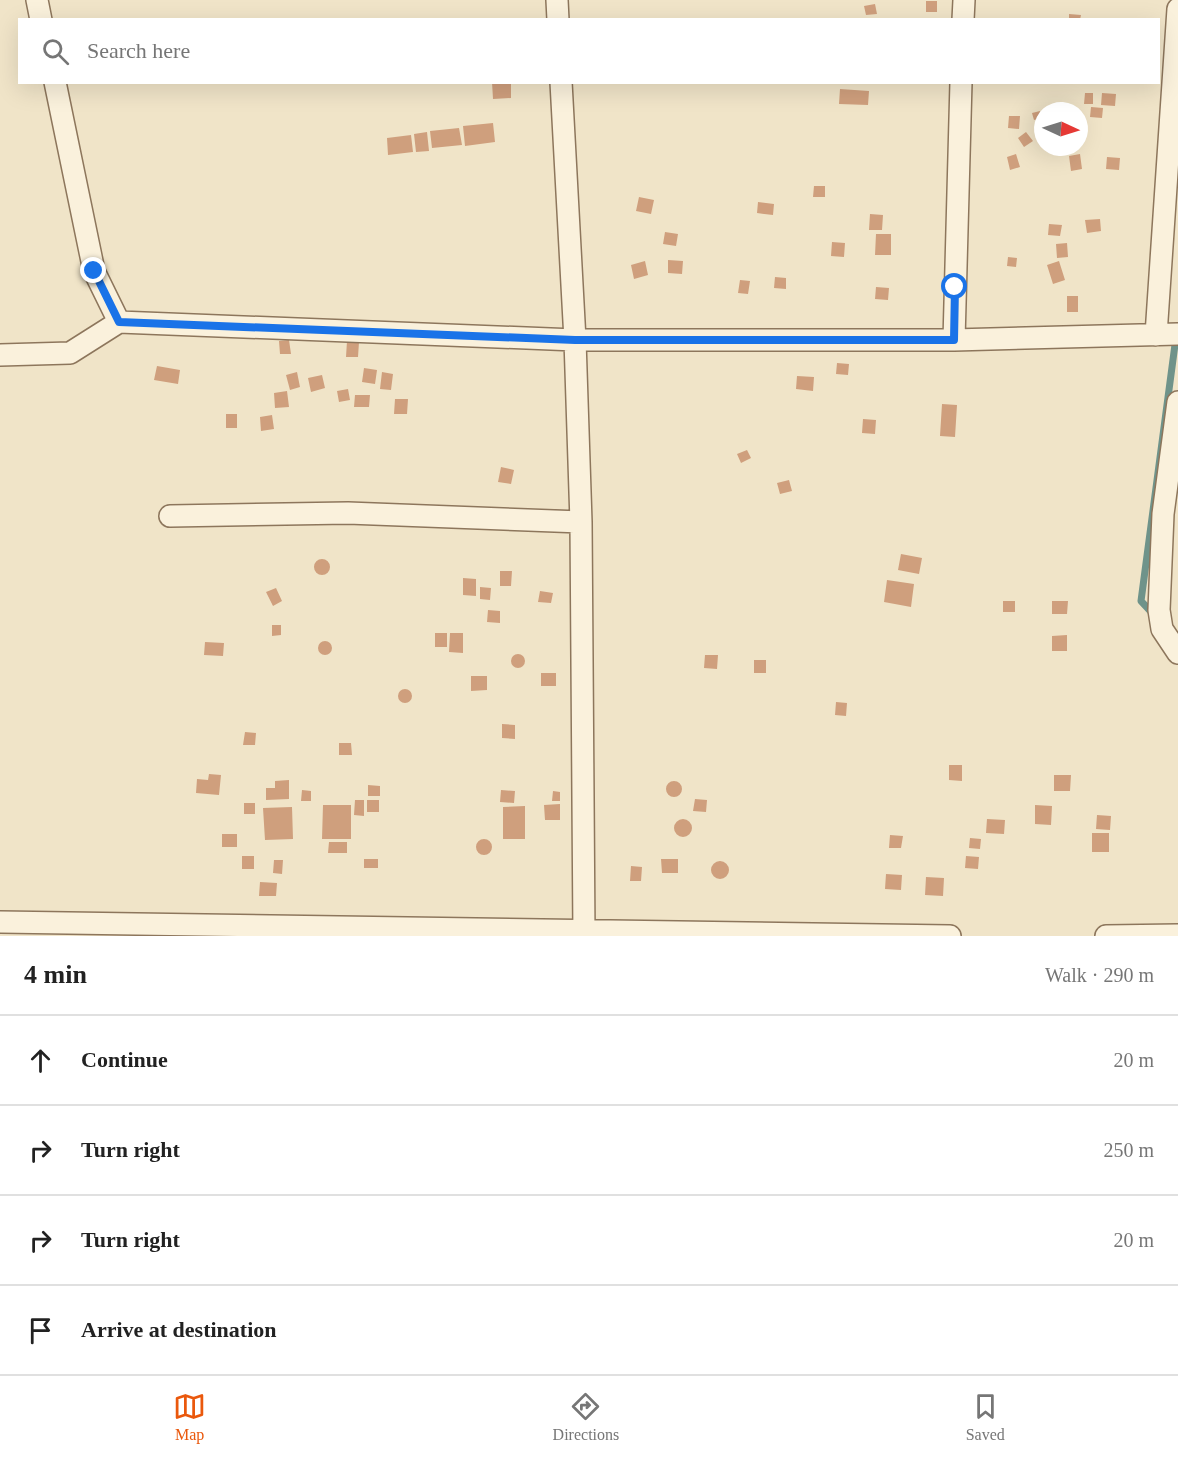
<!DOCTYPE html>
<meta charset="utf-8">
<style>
:root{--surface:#fff;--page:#f6f6f6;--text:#222;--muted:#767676;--line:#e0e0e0;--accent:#ea580c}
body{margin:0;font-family:Georgia,serif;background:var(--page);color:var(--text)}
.compass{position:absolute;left:1034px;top:102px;width:54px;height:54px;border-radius:50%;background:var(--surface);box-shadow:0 6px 24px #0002;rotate:94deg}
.stop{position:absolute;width:18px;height:18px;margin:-14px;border:4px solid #1a73e8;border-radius:50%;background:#fff}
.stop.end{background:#1a73e8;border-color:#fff;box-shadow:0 2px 6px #0008}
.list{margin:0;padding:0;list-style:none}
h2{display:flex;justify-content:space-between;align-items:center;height:78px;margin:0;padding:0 24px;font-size:26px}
h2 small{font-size:20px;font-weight:400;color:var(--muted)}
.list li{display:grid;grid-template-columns:39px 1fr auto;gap:18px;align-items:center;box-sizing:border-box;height:90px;padding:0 24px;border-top:2px solid var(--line)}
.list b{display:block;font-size:22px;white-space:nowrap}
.list em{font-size:20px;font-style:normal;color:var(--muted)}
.icon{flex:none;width:33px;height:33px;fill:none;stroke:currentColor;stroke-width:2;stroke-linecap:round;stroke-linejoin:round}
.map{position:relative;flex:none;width:1178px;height:936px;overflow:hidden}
.search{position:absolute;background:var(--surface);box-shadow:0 6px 24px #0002;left:18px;right:18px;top:18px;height:66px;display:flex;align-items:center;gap:15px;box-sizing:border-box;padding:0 21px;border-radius:0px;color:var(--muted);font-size:22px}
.sheet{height:438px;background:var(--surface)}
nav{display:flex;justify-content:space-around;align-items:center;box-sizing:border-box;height:84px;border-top:2px solid var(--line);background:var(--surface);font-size:16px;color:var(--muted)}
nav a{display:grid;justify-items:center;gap:3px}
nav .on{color:var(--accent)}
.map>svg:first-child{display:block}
</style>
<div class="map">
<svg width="1178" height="936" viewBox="0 0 1178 936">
<rect width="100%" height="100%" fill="#f0e4c8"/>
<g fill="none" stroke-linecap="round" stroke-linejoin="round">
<path stroke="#6f938a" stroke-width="7" d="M 1154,615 L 1141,601 L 1176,337"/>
</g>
<path fill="#cf9f7d" d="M 926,1 L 937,1 L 937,12 L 926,12 Z
M 875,4 L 877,14 L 866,15 L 864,6 Z
M 1069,14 L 1081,15 L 1080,20 L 1069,20 Z
M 492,82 L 511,82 L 511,98 L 493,99 Z
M 840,89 L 869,91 L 868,105 L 839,104 Z
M 1085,93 L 1093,93 L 1093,104 L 1084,104 Z
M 1102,93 L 1116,94 L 1115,106 L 1101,105 Z
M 1091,107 L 1103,108 L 1102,118 L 1090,117 Z
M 1040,111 L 1042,118 L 1034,120 L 1032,113 Z
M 1009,116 L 1020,116 L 1019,129 L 1008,128 Z
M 493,123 L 495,142 L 465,146 L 463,126 Z
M 459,128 L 462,145 L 432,148 L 430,131 Z
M 427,132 L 429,151 L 416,152 L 414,134 Z
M 1026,132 L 1033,141 L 1024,147 L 1018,138 Z
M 411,135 L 413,152 L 388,155 L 387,138 Z
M 1016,154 L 1020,167 L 1010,170 L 1007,157 Z
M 1080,154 L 1082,169 L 1071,171 L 1069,156 Z
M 1107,157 L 1120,158 L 1119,170 L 1106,169 Z
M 814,186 L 825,186 L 825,197 L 813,197 Z
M 639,197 L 654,200 L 651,214 L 636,211 Z
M 758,202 L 774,204 L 773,215 L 757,213 Z
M 870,214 L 883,215 L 882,230 L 869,230 Z
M 1100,219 L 1101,231 L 1087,233 L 1085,220 Z
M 1049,224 L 1062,225 L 1060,236 L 1048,235 Z
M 665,232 L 678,234 L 676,246 L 663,244 Z
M 876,234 L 891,234 L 891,255 L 875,255 Z
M 832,242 L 845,243 L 844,257 L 831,256 Z
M 1067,243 L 1068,257 L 1057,258 L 1056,244 Z
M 1008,257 L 1017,258 L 1016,267 L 1007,266 Z
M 668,260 L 683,261 L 682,274 L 668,273 Z
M 645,261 L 648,275 L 634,279 L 631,265 Z
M 1059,261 L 1065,280 L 1053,284 L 1047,265 Z
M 775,277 L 786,278 L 786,289 L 774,288 Z
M 740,280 L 750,281 L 748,294 L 738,293 Z
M 876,287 L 889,288 L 888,300 L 875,299 Z
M 1067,296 L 1078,296 L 1078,312 L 1067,312 Z
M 289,340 L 291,354 L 280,354 L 279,341 Z
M 347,341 L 359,342 L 358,357 L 346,357 Z
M 837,363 L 849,364 L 848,375 L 836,374 Z
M 157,366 L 180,370 L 178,384 L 154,380 Z
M 364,368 L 377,370 L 375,384 L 362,382 Z
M 297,372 L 300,387 L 290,390 L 286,375 Z
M 382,372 L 393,374 L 391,390 L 380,389 Z
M 322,375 L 325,388 L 311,392 L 308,378 Z
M 797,376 L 814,377 L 813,391 L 796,389 Z
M 348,389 L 350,400 L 339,402 L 337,391 Z
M 287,391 L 289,407 L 275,408 L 274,393 Z
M 355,395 L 370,395 L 369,407 L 354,407 Z
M 395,399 L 408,399 L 407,414 L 394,414 Z
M 942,404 L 957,405 L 955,437 L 940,436 Z
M 226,414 L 237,414 L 237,428 L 226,428 Z
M 272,415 L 274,429 L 261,431 L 260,417 Z
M 863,419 L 876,420 L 875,434 L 862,433 Z
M 747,450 L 751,458 L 741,463 L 737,454 Z
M 501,467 L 514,470 L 511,484 L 498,482 Z
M 789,480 L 792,491 L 780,494 L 777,483 Z
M 901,554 L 922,558 L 919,574 L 898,570 Z
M314 567a8 8 0 1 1 16 0a8 8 0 1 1-16 0Z
M 500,571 L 512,571 L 511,586 L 500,586 Z
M 463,578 L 476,579 L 476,596 L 463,595 Z
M 887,580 L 914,584 L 911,607 L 884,602 Z
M 480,587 L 491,588 L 490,600 L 480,599 Z
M 276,588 L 282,601 L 273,606 L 266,592 Z
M 540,591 L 553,593 L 551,603 L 538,602 Z
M 1003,601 L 1015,601 L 1015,612 L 1003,612 Z
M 1052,601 L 1068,601 L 1067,614 L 1052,614 Z
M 488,610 L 500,611 L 500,623 L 487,622 Z
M 272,625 L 281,625 L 281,635 L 272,636 Z
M 435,633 L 447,633 L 447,647 L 435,647 Z
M 450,633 L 463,633 L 463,653 L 449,652 Z
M 1067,635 L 1067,651 L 1052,651 L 1052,636 Z
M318 648a7 7 0 1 1 14 0a7 7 0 1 1-14 0Z
M 205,642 L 224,643 L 223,656 L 204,655 Z
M511 661a7 7 0 1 1 14 0a7 7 0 1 1-14 0Z
M 705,655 L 718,655 L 717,669 L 704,668 Z
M 754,660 L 766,660 L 766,673 L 754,673 Z
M 541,673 L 556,673 L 556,686 L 541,686 Z
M 471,676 L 487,676 L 487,690 L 471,691 Z
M398 696a7 7 0 1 1 14 0a7 7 0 1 1-14 0Z
M 836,702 L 847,703 L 846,716 L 835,715 Z
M 502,724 L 515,725 L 515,739 L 502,738 Z
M 245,732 L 256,733 L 255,745 L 243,745 Z
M 339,743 L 351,743 L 352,755 L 339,755 Z
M 949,765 L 962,765 L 962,781 L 949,780 Z
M 209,774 L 221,775 L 219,795 L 196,793 L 197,779 L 208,780 Z
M 1054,775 L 1071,775 L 1070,791 L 1054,791 Z
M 289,780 L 289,799 L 266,800 L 266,788 L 275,788 L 275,781 Z
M666 789a8 8 0 1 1 16 0a8 8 0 1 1-16 0Z
M 368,785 L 380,786 L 380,796 L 368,796 Z
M 302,790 L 311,791 L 311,801 L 301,801 Z
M 501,790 L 515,791 L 514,803 L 500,802 Z
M 553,791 L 560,792 L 560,801 L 552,801 Z
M 695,799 L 707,800 L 706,812 L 693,811 Z
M 355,800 L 364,800 L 364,816 L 354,815 Z
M 367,800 L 379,800 L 379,812 L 367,812 Z
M 244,803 L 255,803 L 255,814 L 244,814 Z
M 560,804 L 560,820 L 545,820 L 544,805 Z
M 323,805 L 351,805 L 351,839 L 322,839 Z
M 1035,805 L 1052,806 L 1051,825 L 1035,824 Z
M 525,806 L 525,839 L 503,839 L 503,807 Z
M 292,807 L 293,839 L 265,840 L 263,808 Z
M 1097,815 L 1111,816 L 1110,830 L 1096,829 Z
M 987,819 L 1005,820 L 1004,834 L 986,833 Z
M674 828a9 9 0 1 1 18 0a9 9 0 1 1-18 0Z
M 1092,833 L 1109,833 L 1109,852 L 1092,852 Z
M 222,834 L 237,834 L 237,847 L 222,847 Z
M 890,835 L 903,836 L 901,848 L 889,848 Z
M 970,838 L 981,839 L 980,849 L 969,848 Z
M476 847a8 8 0 1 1 16 0a8 8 0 1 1-16 0Z
M 329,842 L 347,842 L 347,853 L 328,853 Z
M 242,856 L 254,856 L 254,869 L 242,869 Z
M 966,856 L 979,857 L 978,869 L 965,868 Z
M 364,859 L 378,859 L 378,868 L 364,868 Z
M 661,859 L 678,859 L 678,873 L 662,873 Z
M 274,860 L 283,860 L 282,874 L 273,873 Z
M711 870a9 9 0 1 1 18 0a9 9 0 1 1-18 0Z
M 631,866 L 642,867 L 641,881 L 630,881 Z
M 886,874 L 902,875 L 901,890 L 885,889 Z
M 926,877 L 944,878 L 943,896 L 925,895 Z
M 260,882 L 277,883 L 276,896 L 259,896 Z"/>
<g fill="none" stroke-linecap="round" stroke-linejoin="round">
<g stroke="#8d765c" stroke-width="24">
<path id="minor" d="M 37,0 L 41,20
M 557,0 L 558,20
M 963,20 L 964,0
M 55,82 L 94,271 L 119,322
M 561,82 L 575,340 L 581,522 L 584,936
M 1156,335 L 1178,9
M 954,340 L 961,82
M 0,355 L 70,353 L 119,322 L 575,340 L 954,340 L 1178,334
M 1178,402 L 1163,514 L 1159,610 L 1162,629 L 1178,653
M 170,516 L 348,513 L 581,522
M 0,922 L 950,936
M 1106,936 L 1178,935"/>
</g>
<use href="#minor" stroke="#faf1dc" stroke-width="21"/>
</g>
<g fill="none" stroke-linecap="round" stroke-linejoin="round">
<path stroke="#1a73e8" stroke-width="8" d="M 94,271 L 119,322 L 575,340 L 954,340 L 955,287"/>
</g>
</svg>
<svg class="compass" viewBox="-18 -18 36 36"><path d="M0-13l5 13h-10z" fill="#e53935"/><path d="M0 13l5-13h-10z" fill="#767676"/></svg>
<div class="stop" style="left:955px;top:287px"></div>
<div class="stop end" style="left:94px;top:271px"></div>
<div class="search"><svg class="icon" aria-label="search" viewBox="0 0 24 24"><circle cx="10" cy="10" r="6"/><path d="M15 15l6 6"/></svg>Search here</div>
</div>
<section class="sheet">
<h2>4 min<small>Walk · 290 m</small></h2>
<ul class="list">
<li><svg class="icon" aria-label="ahead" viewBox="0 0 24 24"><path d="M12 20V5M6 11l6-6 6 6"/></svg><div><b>Continue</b></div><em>20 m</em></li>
<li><svg class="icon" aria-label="right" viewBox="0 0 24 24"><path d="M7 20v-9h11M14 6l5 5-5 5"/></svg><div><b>Turn right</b></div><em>250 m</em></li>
<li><svg class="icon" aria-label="right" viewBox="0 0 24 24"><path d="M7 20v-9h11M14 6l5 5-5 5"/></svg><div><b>Turn right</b></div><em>20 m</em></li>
<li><svg class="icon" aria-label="arrive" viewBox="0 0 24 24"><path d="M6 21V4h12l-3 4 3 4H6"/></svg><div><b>Arrive at destination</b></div></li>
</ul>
</section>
<nav>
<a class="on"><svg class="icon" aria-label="map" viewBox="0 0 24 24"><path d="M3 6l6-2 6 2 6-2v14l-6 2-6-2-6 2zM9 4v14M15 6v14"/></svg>Map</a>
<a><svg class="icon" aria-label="directions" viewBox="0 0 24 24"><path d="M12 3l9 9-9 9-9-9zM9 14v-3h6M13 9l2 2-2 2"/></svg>Directions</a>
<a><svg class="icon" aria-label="saved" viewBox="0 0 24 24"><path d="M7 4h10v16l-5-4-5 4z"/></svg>Saved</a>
</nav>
